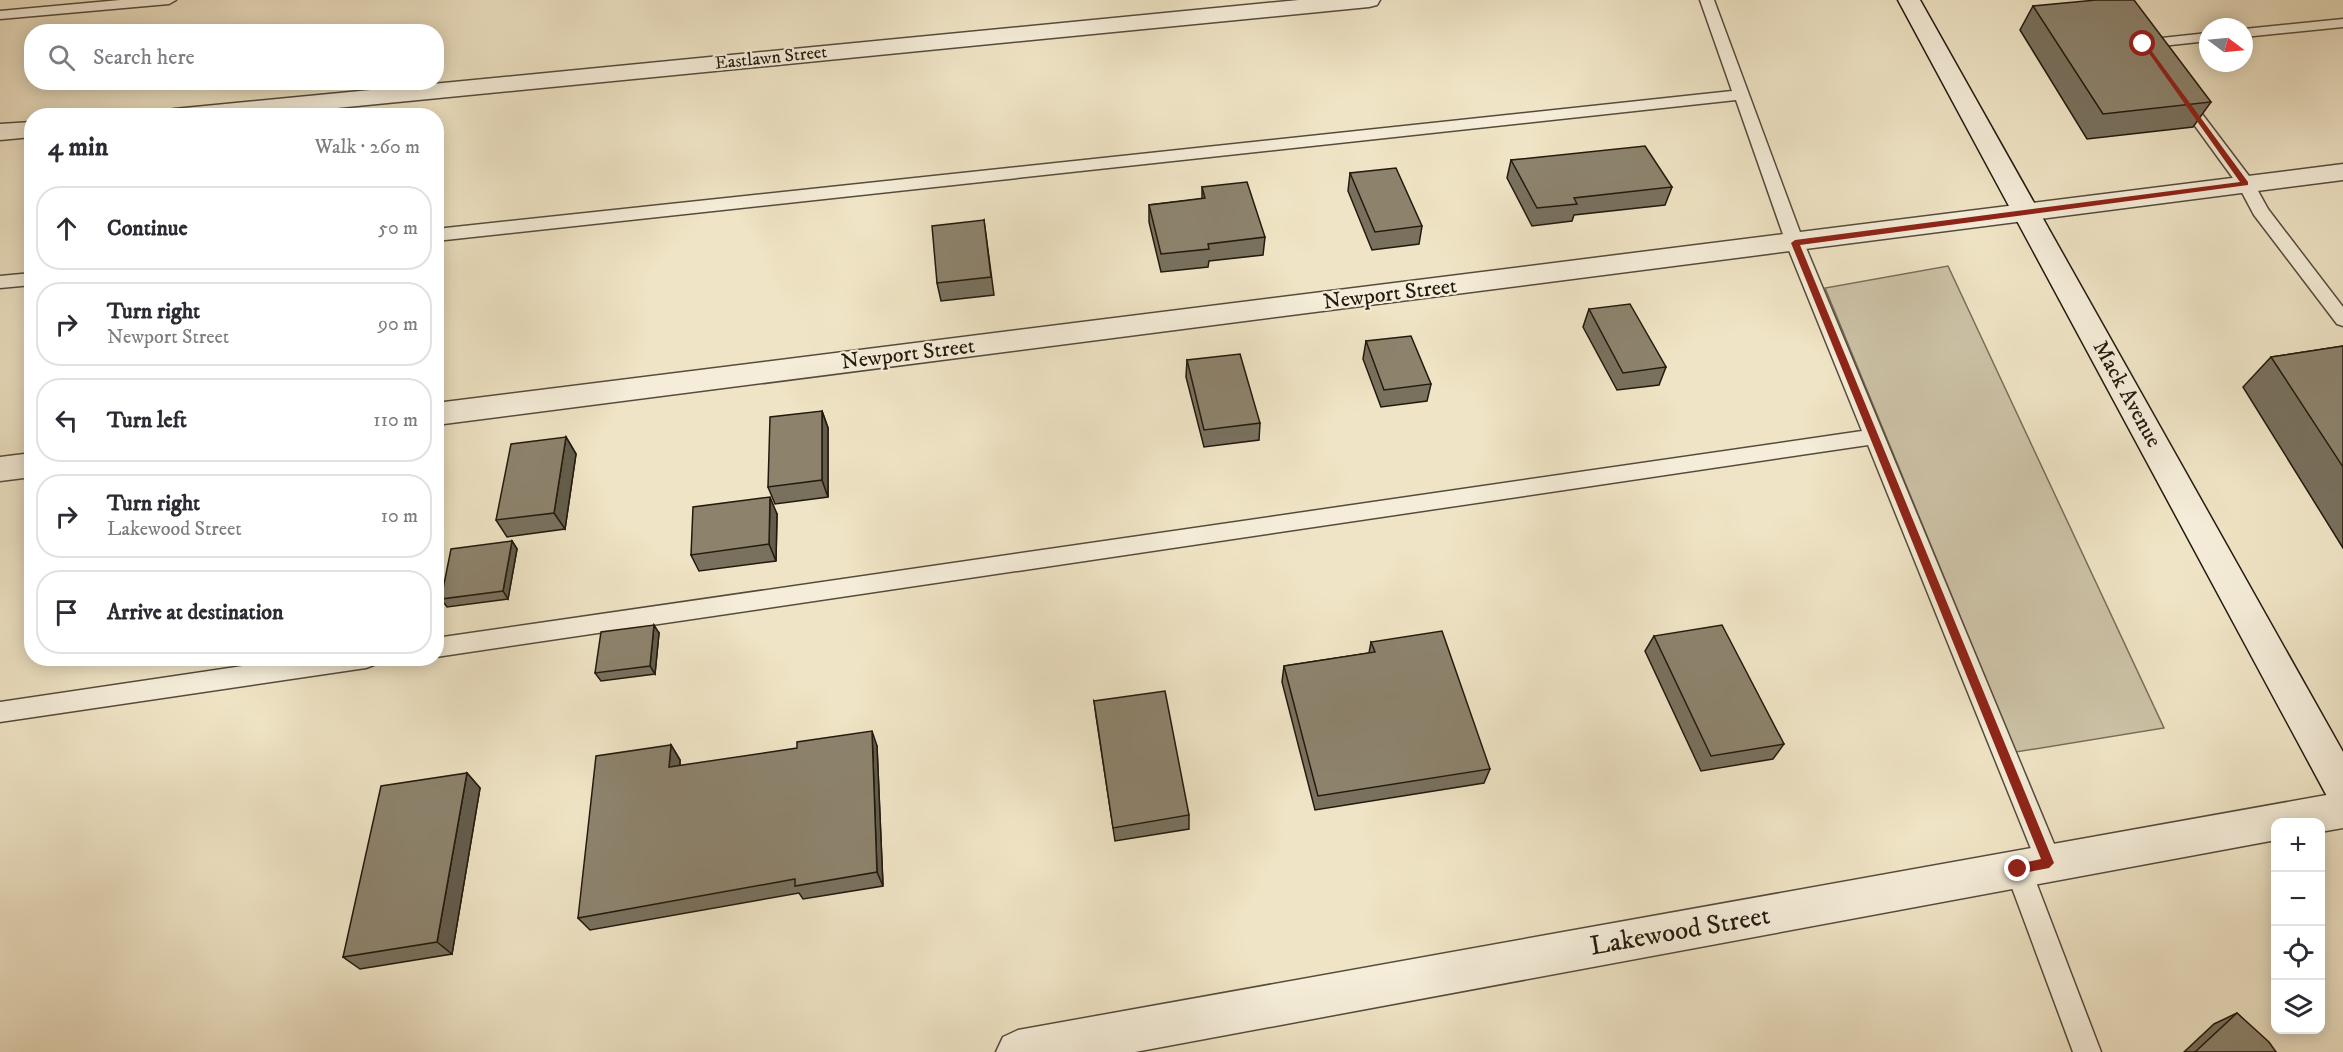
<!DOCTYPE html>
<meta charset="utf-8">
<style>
:root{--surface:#fff;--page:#f2f2f3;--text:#2b2b33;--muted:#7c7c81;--line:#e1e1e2}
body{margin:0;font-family:"IM FELL DW Pica",serif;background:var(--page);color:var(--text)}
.controls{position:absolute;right:18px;bottom:18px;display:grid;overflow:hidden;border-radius:12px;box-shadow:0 3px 15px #0003}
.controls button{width:54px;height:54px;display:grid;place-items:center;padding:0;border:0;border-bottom:2px solid var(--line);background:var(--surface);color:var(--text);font:30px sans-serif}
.compass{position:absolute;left:2199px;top:18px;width:54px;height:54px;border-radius:50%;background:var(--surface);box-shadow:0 3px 15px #0003;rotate:106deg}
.stop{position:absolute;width:18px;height:18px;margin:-14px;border:4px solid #8f2418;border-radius:50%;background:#fff}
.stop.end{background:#8f2418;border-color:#fff;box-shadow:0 2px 6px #0008}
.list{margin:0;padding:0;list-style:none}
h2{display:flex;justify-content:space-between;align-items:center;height:78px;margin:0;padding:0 24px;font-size:26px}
h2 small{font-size:20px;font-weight:400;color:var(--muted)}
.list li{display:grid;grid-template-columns:39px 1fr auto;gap:18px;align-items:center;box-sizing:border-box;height:84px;margin:0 12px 12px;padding:0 12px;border:2px solid var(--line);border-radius:24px}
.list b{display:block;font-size:22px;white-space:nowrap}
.list p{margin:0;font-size:20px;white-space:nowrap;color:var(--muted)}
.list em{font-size:20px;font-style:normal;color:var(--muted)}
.icon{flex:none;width:33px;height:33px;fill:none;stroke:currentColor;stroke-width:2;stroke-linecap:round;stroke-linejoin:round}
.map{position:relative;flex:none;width:2343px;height:1052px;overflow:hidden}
.search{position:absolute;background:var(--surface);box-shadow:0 3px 15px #0003;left:24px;top:24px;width:420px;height:66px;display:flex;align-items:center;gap:15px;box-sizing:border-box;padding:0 21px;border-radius:24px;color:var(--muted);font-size:22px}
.panel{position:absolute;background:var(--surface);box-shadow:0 3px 15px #0003;left:24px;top:108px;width:420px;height:558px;border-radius:24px}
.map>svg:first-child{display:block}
</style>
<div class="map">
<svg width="2343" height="1052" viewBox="0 0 2343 1052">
<rect width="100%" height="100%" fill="#efe4c5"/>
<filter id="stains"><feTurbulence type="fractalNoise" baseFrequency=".00333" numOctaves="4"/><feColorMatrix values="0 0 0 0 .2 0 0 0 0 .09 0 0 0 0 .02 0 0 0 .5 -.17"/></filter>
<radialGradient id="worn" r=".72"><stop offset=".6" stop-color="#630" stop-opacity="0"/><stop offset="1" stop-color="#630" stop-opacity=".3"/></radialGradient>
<path fill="#ccc2a6" stroke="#776e5a" stroke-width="1.5" d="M 1948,266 L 2164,728 L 2016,752 L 1825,288 Z"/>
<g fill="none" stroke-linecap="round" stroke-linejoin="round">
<g stroke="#554c3c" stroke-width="3">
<path id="lane" d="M 120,0 L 176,0 L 169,4 L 0,19 L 0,11 Z
M 1700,0 L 1714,0 L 1804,243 L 2062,863 L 2058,871 L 2049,875 L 2040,871 L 1868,445 L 436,657 L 436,638 L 1862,431 L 1786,243 L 1736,100 L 436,241 L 436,229 L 1732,91 Z
M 2343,19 L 2343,27 L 2244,37 L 2244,29 Z
M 2208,33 L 2208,41 L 2143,48 L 2136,44 L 2143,40 Z
M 2182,92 L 2187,94 L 2252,180 L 2268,209 L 2343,307 L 2343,326 L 2337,324 L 2254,215 L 2238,185 L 2174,97 Z
M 32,273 L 32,285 L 0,288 L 0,276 Z
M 296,658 L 377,658 L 374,665 L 366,668 L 0,722 L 0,702 Z
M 2018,857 L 2027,860 L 2031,869 L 2101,1052 L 2073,1052 L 2005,869 L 2009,860 Z"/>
</g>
<g stroke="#554c3c" stroke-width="3">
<path id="street" d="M 1299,0 L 1380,0 L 1377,5 L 1369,7 L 255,116 L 162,116 L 165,111 L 174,109 Z
M 32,122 L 32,137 L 0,140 L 0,124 Z
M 2343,164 L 2343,180 L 436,425 L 436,403 Z
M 32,453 L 32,477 L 0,481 L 0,457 Z
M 2343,792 L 2343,828 L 2320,832 L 2320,822 L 2276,822 L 2276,840 L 1135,1052 L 996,1052 L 1003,1037 L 1018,1030 Z"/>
</g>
<g stroke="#221a0e" stroke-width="3">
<path id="secondary" d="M 1898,0 L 1920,0 L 2343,752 L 2343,805 L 2329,800 Z"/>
</g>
<use href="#lane" fill="#f5edd9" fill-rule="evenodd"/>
<use href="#street" fill="#f5edd9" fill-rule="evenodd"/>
<use href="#secondary" fill="#f5edd9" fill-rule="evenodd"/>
</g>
<path fill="#79715e" stroke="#221a0e" stroke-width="1.5" d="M 2033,6 L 2211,102 L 2193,127 L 2087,139 L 2020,30 Z
M 1511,160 L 1672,187 L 1665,205 L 1574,215 L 1572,221 L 1532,226 L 1507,178 Z
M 1350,173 L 1422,226 L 1419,244 L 1372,250 L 1348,191 Z
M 1202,187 L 1265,237 L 1263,255 L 1209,261 L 1208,267 L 1161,272 L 1149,222 L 1149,205 L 1202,199 Z
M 984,220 L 994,295 L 941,301 L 937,283 Z
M 1589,309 L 1666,367 L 1659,385 L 1617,390 L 1583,327 Z
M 1366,341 L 1431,384 L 1427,401 L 1381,407 L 1363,359 Z
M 2343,346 L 2343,548 L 2243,387 L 2271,357 Z
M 1187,360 L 1260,423 L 1259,440 L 1204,447 L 1186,377 Z
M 822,411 L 828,428 L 828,497 L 775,504 L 768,487 Z
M 566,437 L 576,454 L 565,529 L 507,537 L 496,520 Z
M 777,514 L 776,561 L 699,571 L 691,555 Z
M 512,541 L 517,549 L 508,599 L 447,607 L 441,599 Z
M 659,633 L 655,674 L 601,681 L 595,673 Z
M 1654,636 L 1784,744 L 1773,759 L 1701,771 L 1645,651 Z
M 1371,642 L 1490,769 L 1484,783 L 1315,810 L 1282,682 L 1284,666 L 1369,653 Z
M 1094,701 L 1189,815 L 1189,829 L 1115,841 L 1096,716 Z
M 671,745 L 680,760 L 680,766 L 877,746 L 883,886 L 803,899 L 799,893 L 590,930 L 578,918 Z
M 467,773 L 480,788 L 452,954 L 360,969 L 343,957 Z
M 2237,1013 L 2276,1052 L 2184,1052 L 2214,1024 Z"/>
<path fill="#635c4c" stroke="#221a0e" stroke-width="1.5" d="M 822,411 L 828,428 L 828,497 L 822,480 Z
M 566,437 L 576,454 L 565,529 L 554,513 Z
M 770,497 L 777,514 L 776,561 L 769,544 Z
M 512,541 L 517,549 L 508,599 L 503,591 Z
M 654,625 L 659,633 L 655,674 L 650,666 Z
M 872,731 L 877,746 L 883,886 L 877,872 Z
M 671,745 L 680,760 L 679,782 L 669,767 Z
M 467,773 L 480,788 L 452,954 L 437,942 Z"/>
<path fill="#8d836d" stroke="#221a0e" stroke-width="1.5" d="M 2096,0 L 2134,0 L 2211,102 L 2103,114 L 2033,6 Z
M 1645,146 L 1672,187 L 1574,198 L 1577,204 L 1537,208 L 1511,160 Z
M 1396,168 L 1422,226 L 1375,232 L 1350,173 Z
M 1247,182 L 1265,237 L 1208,244 L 1209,249 L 1161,254 L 1149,205 L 1205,198 L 1202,187 Z
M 984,220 L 991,277 L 937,283 L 932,226 Z
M 1630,304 L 1666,367 L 1623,373 L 1589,309 Z
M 1411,336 L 1431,384 L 1384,390 L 1366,341 Z
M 2343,346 L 2343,467 L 2271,357 Z
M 1240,354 L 1260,423 L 1204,430 L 1187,360 Z
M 822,411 L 822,480 L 768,487 L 770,417 Z
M 566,437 L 554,513 L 496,520 L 511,444 Z
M 770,497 L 769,544 L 691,555 L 693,507 Z
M 512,541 L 503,591 L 441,599 L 451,549 Z
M 654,625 L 650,666 L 595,673 L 601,632 Z
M 1722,625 L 1784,744 L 1711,756 L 1654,636 Z
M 1442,631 L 1490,769 L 1318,796 L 1284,666 L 1375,652 L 1371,642 Z
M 1165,691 L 1189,815 L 1113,828 L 1094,701 Z
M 872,731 L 877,872 L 795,886 L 795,879 L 578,918 L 596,756 L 671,745 L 669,767 L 797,748 L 797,742 Z
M 467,773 L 437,942 L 343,957 L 381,786 Z
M 2237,1013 L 2269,1042 L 2276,1052 L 2195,1052 Z"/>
<path fill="#8f2418" d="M 2141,42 L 2145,42 L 2248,182 L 2248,185 L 1800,245 L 2054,863 L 2049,868 L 2018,874 L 2012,869 L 2014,865 L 2041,859 L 1791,243 L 1795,240 L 2240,182 Z"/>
<g text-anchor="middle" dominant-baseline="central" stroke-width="4.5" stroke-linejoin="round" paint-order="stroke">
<g font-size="18" fill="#221a0e" stroke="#f5edd9">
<text transform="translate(771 58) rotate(-6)">Eastlawn Street</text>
</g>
<g font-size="22" fill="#221a0e" stroke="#f5edd9">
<text transform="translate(1390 294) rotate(-7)">Newport Street</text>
<text transform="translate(908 354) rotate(-7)">Newport Street</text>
<text transform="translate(2127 394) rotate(61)">Mack Avenue</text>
</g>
<g font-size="27" fill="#221a0e" stroke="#f5edd9">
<text transform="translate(1680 931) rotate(-10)">Lakewood Street</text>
</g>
</g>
<rect width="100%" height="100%" filter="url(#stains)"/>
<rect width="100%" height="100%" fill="url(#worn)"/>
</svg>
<div class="controls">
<button>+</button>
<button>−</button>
<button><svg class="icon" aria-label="locate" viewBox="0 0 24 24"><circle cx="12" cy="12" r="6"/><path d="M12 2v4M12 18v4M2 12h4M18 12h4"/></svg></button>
<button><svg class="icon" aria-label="layers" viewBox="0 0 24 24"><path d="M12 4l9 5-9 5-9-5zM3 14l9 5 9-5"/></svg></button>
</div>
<svg class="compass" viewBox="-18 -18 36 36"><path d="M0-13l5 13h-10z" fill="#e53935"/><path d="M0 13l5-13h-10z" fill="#7c7c81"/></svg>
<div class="stop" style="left:2143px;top:44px"></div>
<div class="stop end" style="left:2018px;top:869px"></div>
<div class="search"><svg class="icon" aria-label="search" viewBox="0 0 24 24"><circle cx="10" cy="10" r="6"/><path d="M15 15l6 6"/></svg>Search here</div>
<section class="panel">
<h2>4 min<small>Walk · 260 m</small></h2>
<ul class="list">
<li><svg class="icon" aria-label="ahead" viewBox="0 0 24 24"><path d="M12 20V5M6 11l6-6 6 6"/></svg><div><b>Continue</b></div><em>50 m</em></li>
<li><svg class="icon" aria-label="right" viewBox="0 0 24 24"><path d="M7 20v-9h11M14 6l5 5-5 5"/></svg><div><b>Turn right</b><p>Newport Street</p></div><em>90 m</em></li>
<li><svg class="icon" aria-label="left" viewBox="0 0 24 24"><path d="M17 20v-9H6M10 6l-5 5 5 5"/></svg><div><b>Turn left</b></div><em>110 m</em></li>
<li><svg class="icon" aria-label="right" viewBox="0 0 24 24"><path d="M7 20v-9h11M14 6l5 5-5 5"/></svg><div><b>Turn right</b><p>Lakewood Street</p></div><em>10 m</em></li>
<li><svg class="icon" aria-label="arrive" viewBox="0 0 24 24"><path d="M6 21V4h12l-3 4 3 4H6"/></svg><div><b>Arrive at destination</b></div></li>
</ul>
</section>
</div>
